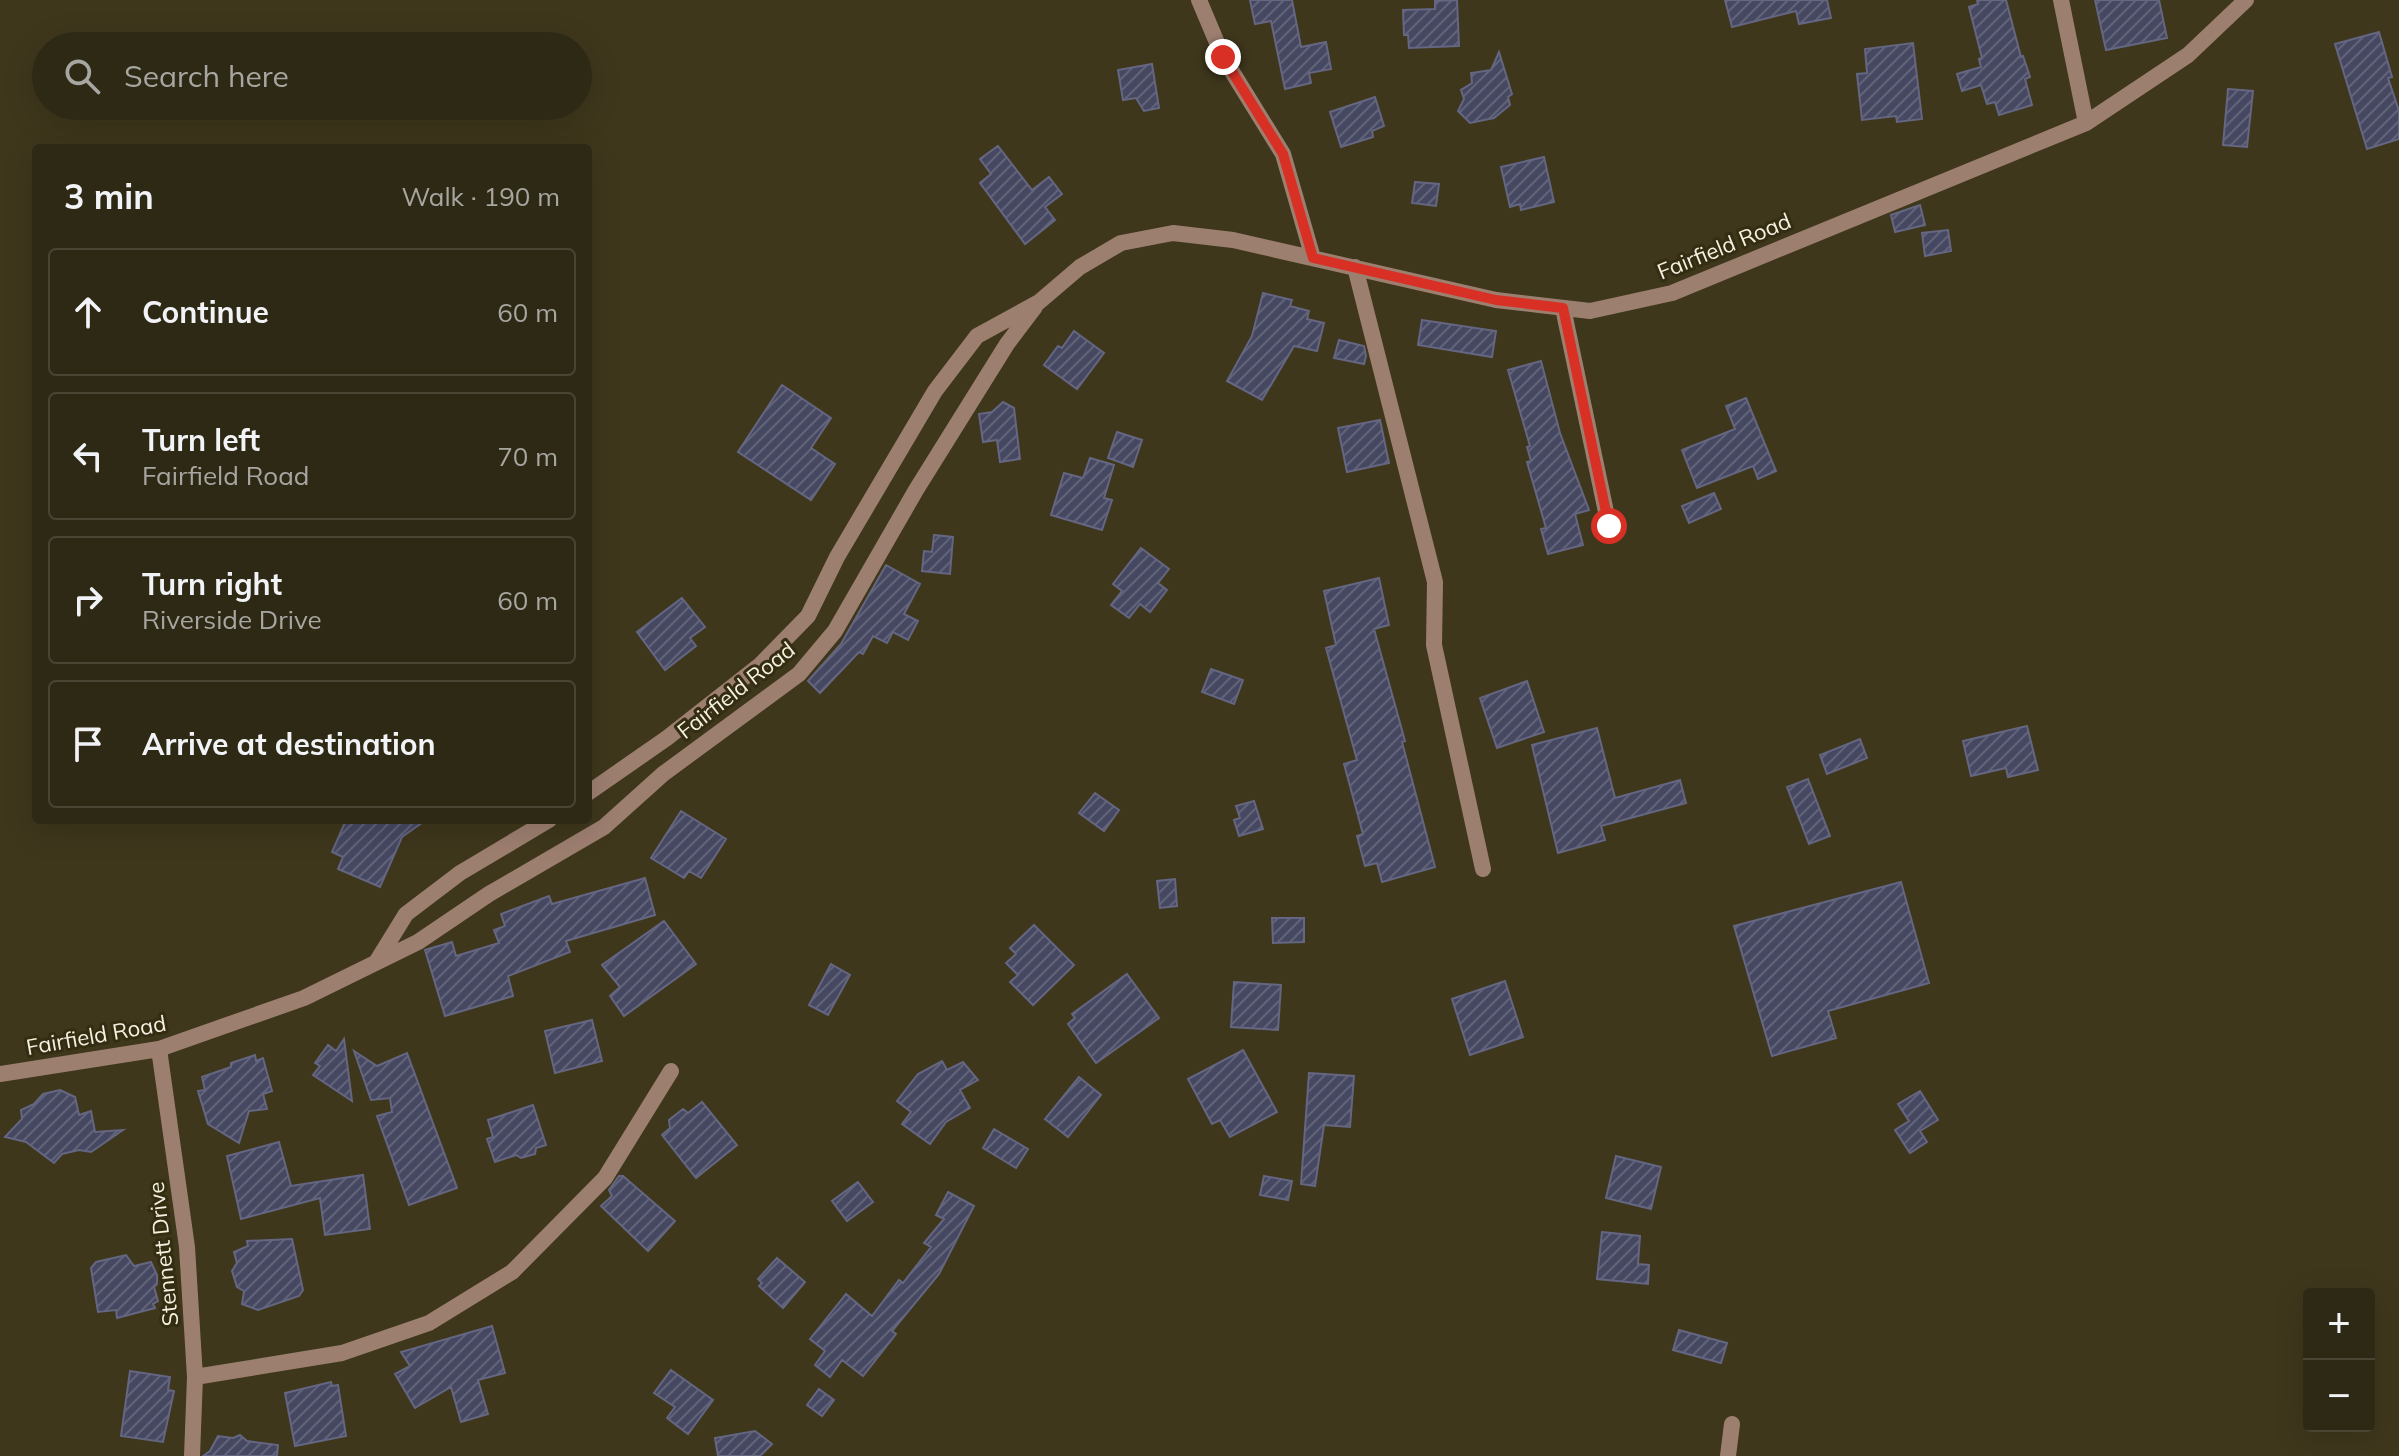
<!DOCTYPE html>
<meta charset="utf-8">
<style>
:root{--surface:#2e2915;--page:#36311e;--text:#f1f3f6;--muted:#a7a6a0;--line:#494534}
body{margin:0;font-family:Mulish,sans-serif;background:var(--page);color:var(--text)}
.controls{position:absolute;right:24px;bottom:24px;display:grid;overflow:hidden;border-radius:8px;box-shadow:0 8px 32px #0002}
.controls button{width:72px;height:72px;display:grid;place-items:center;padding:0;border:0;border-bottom:2px solid var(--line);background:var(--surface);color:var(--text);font:40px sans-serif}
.stop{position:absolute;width:24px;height:24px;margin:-18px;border:6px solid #d93025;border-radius:50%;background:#fff}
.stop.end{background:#d93025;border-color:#fff;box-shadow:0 2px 8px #0008}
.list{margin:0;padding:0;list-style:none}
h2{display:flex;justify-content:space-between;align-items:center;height:104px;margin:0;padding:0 32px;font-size:34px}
h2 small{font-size:26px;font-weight:400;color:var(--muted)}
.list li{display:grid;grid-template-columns:52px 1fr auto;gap:24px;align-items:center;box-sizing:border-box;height:128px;margin:0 16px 16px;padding:0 16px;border:2px solid var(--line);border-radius:8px}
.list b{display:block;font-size:30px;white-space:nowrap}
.list p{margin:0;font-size:26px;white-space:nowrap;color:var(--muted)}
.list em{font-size:26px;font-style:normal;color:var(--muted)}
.icon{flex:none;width:44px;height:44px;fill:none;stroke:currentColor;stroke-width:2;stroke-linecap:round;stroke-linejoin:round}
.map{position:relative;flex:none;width:2399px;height:1456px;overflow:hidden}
.search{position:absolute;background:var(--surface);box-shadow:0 8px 32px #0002;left:32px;top:32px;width:560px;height:88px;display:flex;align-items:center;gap:20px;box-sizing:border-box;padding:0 28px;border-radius:44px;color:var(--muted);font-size:30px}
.panel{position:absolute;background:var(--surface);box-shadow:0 8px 32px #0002;left:32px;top:144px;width:560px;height:680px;border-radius:8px}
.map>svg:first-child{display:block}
</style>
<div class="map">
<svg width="2399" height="1456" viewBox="0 0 2399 1456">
<defs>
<pattern id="building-hatch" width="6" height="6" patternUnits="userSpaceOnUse" patternTransform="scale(2)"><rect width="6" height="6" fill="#464862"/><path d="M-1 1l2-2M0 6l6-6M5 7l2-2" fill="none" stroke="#616378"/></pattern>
</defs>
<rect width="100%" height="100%" fill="#3e371c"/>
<path fill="url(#building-hatch)" stroke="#646682" stroke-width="2" d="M 1250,0 L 1292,0 L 1301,47 L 1326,42 L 1331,69 L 1309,73 L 1311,83 L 1285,89 L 1271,21 L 1255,24 Z
M 1457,0 L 1459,46 L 1409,48 L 1408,35 L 1404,35 L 1403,10 L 1435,9 L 1435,1 Z
M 1725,0 L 1827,0 L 1831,18 L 1799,24 L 1796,11 L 1732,27 Z
M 1977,0 L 2006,0 L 2021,57 L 2023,56 L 2030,77 L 2025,79 L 2032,105 L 1999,115 L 1995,102 L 1987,104 L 1981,85 L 1962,91 L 1957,74 L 1981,67 L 1979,59 L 1982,58 L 1969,7 L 1978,4 Z
M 2095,0 L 2159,0 L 2167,38 L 2106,50 Z
M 2379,32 L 2392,77 L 2388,78 L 2399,111 L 2399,139 L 2367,149 L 2335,44 Z
M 1913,43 L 1922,119 L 1897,122 L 1896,116 L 1862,120 L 1857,74 L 1867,73 L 1865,49 Z
M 1499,52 L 1512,94 L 1508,97 L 1510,105 L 1494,118 L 1470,123 L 1458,111 L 1464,99 L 1461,90 L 1472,83 L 1471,73 L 1491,70 Z
M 1152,64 L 1159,108 L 1144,111 L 1136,98 L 1123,100 L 1118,70 Z
M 2228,89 L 2253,91 L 2247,147 L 2223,145 Z
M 1375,97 L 1384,126 L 1372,131 L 1373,137 L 1341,147 L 1330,112 Z
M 998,146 L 1032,190 L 1049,177 L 1062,194 L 1045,207 L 1055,220 L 1025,244 L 980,183 L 991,174 L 980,159 Z
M 1544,157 L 1554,202 L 1521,210 L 1520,204 L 1510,207 L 1501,167 Z
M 1415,182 L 1439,184 L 1436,206 L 1412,203 Z
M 1920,205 L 1925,225 L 1895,232 L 1891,215 Z
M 1948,230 L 1951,251 L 1925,256 L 1922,233 Z
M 1263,293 L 1292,300 L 1290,306 L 1309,311 L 1307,319 L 1324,323 L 1317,351 L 1294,346 L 1262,400 L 1227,381 L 1252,336 Z
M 1422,320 L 1496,331 L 1492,357 L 1418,345 Z
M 1074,331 L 1104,353 L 1077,389 L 1044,365 L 1058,346 L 1062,348 Z
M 1339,340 L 1364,346 L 1366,356 L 1364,364 L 1334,358 Z
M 1541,361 L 1560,433 L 1589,510 L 1575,514 L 1583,545 L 1548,554 L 1541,529 L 1546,528 L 1527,462 L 1531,461 L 1527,447 L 1530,446 L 1508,370 Z
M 782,385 L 831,418 L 811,448 L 835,464 L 811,500 L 738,452 Z
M 1746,398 L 1776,471 L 1758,479 L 1753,466 L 1697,488 L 1682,450 L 1735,429 L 1726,406 Z
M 1003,402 L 1014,408 L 1020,459 L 1000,462 L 997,440 L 983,442 L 979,414 L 992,412 Z
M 1380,420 L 1389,463 L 1347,472 L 1338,428 Z
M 1117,432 L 1142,440 L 1133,467 L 1108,458 Z
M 1090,458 L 1114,465 L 1104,498 L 1112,500 L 1102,530 L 1051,515 L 1064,473 L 1083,478 Z
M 1714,493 L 1721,509 L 1689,523 L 1682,506 Z
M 934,535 L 953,537 L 950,574 L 922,571 L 924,551 L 932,552 Z
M 1141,548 L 1169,569 L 1158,583 L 1167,590 L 1150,612 L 1140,604 L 1129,618 L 1111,605 L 1122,591 L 1113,584 Z
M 886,565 L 920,584 L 904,614 L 918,621 L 908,640 L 893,632 L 887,643 L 873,636 L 863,654 L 859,652 L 820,693 L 808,681 L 841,644 Z
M 1379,578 L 1389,625 L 1374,629 L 1405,741 L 1402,742 L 1435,867 L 1382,882 L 1377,863 L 1365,866 L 1357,836 L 1363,834 L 1344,764 L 1357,760 L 1326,648 L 1336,645 L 1324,591 Z
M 682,598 L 705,627 L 690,638 L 696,646 L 665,670 L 637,632 Z
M 1211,669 L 1243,680 L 1234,704 L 1202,692 Z
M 1527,681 L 1544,732 L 1497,748 L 1480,698 Z
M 2027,726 L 2038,770 L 2008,777 L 2006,768 L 1971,776 L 1963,741 Z
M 1597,728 L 1615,798 L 1680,780 L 1686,803 L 1601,826 L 1605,840 L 1558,853 L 1532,745 Z
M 1860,739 L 1867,758 L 1827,774 L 1820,755 Z
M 1808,779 L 1830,836 L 1809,844 L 1787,787 Z
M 1095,793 L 1119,810 L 1104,831 L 1079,813 Z
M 1254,801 L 1263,829 L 1239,836 L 1234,820 L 1240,818 L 1236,806 Z
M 681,811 L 726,839 L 701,878 L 689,871 L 684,878 L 651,858 Z
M 346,820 L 426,820 L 402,837 L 380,887 L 338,869 L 343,857 L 332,852 Z
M 645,878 L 655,915 L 566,941 L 570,952 L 508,976 L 513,996 L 445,1016 L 425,950 L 452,942 L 456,956 L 499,943 L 494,930 L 505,926 L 501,914 L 549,896 L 552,904 Z
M 1175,879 L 1177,906 L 1160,908 L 1157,881 Z
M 1901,882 L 1929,983 L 1828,1011 L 1836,1038 L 1772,1056 L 1734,926 Z
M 1272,918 L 1304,918 L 1304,942 L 1273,943 Z
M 664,921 L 696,964 L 624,1016 L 610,996 L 620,987 L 602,965 Z
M 1034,925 L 1074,965 L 1033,1005 L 1010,982 L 1018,975 L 1006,963 L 1016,954 L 1010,948 Z
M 831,964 L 850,975 L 828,1015 L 809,1005 Z
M 1127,974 L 1159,1018 L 1096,1063 L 1068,1024 L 1075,1018 L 1072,1014 Z
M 1505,981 L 1523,1037 L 1470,1055 L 1452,999 Z
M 1234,982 L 1281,985 L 1278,1030 L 1231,1027 Z
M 592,1020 L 602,1061 L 555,1073 L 545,1031 Z
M 344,1039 L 352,1101 L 313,1075 L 320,1066 L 315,1063 L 328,1045 L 336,1051 Z
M 1243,1050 L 1277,1112 L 1230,1137 L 1220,1120 L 1212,1124 L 1188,1079 Z
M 354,1051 L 377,1066 L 407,1053 L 457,1188 L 409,1205 L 377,1116 L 392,1112 L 390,1098 L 371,1100 Z
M 255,1055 L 256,1061 L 263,1058 L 272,1091 L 263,1094 L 267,1109 L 249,1111 L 239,1143 L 208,1124 L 198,1091 L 205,1090 L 202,1077 L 231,1067 L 231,1063 Z
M 942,1061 L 947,1070 L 963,1062 L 978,1080 L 960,1090 L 970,1108 L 946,1122 L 930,1144 L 902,1124 L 911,1112 L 897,1101 L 918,1074 Z
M 1309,1073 L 1354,1076 L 1350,1127 L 1324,1125 L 1315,1186 L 1301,1184 Z
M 1079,1077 L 1101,1095 L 1068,1137 L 1045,1119 Z
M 60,1090 L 75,1097 L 79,1115 L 91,1111 L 95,1132 L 123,1130 L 91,1152 L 79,1150 L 62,1154 L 54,1163 L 26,1142 L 5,1137 L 22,1119 L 21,1110 L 34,1104 L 43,1094 Z
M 1920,1091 L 1938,1120 L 1920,1131 L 1927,1142 L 1910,1153 L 1895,1130 L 1909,1121 L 1898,1104 Z
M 702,1102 L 737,1145 L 696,1178 L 662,1135 L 670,1128 L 669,1120 L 683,1109 L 688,1113 Z
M 533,1105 L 546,1145 L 536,1148 L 535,1154 L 521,1158 L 516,1155 L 495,1162 L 487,1139 L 493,1137 L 488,1120 Z
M 994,1129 L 1028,1149 L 1016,1168 L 983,1148 Z
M 279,1142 L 291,1186 L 363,1175 L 370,1229 L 325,1235 L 320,1198 L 241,1219 L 227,1156 Z
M 1616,1156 L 1661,1167 L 1651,1209 L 1606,1198 Z
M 619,1176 L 623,1176 L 675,1221 L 648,1251 L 601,1206 L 612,1196 L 609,1190 Z
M 1264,1176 L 1292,1181 L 1288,1200 L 1260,1195 Z
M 858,1182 L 873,1202 L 847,1221 L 832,1201 Z
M 948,1192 L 974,1206 L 939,1274 L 892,1331 L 896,1334 L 863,1376 L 842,1360 L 830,1377 L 815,1365 L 825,1351 L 810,1339 L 846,1294 L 872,1316 L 899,1280 L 903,1283 L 931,1247 L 924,1243 L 944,1219 L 936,1215 Z
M 1602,1232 L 1640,1236 L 1638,1264 L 1649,1265 L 1648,1284 L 1597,1279 Z
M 292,1239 L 303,1290 L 299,1296 L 258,1310 L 242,1304 L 244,1291 L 237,1287 L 232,1271 L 237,1263 L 234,1252 L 248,1246 L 247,1241 Z
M 126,1255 L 134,1266 L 151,1262 L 157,1275 L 157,1284 L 154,1287 L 158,1301 L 153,1304 L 155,1308 L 117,1318 L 116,1310 L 98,1312 L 91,1268 L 96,1262 Z
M 777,1258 L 805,1282 L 783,1308 L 759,1286 L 762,1283 L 758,1279 Z
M 492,1326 L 505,1373 L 478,1380 L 488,1414 L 461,1422 L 451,1387 L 415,1408 L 395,1374 L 410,1366 L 401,1352 Z
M 1679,1330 L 1727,1343 L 1721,1363 L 1673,1350 Z
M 671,1370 L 713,1400 L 688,1434 L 667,1418 L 675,1407 L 654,1393 Z
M 130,1371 L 170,1377 L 168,1390 L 174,1391 L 163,1442 L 121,1436 Z
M 331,1382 L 332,1386 L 338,1385 L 346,1436 L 295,1446 L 285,1393 Z
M 819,1389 L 834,1400 L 822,1416 L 807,1405 Z
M 755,1431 L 772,1444 L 760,1456 L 718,1456 L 715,1438 Z
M 240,1435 L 247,1441 L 278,1445 L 277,1456 L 203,1456 L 210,1451 L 218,1436 L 233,1438 Z"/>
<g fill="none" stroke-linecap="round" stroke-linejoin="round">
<path stroke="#9d7f70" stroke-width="16" d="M 1199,0 L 1223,57 L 1283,154 L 1313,258
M 2061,0 L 2086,123
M 1355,267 L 1435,582 L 1434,645 L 1483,869
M 1563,308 L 1609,526
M 588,793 L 667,738 L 760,665 L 808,616 L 837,557 L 935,391 L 977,336 L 1039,302 L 1080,267 L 1121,243 L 1173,233 L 1233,240 L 1496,300 L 1590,311 L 1672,293 L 2086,123 L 2188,55 L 2246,0
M 377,961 L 406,914 L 460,873 L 549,820
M 159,1049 L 187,1247 L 195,1377 L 192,1456
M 0,1074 L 159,1049 L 304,998 L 418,942 L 489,894 L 604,827 L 663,774 L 799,674 L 835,631 L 916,490 L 1007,344 L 1035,307
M 195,1377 L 342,1353 L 429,1323 L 512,1272 L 605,1178 L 671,1071
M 1728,1456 L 1732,1424"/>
</g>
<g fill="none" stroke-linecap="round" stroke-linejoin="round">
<path stroke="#d93025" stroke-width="10" d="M 1223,57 L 1283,154 L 1313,258 L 1496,300 L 1563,308 L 1609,526"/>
</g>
<g text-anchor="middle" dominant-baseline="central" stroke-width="6" stroke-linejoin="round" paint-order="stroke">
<g font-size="22" fill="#f5f1e1" stroke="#342d12">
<text transform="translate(1724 246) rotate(-22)">Fairfield Road</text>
<text transform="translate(736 690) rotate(-38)">Fairfield Road</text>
<text transform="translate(96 1035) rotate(-10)">Fairfield Road</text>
<text transform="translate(163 1254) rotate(-96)">Stennett Drive</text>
</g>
</g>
</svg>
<div class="controls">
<button>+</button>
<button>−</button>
</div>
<div class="stop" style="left:1609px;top:526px"></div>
<div class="stop end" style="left:1223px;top:57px"></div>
<div class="search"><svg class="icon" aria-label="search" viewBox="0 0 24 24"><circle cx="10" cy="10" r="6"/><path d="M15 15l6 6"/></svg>Search here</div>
<section class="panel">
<h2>3 min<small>Walk · 190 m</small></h2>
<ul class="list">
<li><svg class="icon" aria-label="ahead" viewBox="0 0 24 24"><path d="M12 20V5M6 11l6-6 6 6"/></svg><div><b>Continue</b></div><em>60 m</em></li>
<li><svg class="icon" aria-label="left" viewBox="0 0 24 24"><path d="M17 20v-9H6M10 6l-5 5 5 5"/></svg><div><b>Turn left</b><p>Fairfield Road</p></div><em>70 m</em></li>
<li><svg class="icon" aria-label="right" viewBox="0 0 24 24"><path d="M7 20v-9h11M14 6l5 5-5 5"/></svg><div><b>Turn right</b><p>Riverside Drive</p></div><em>60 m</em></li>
<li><svg class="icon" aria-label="arrive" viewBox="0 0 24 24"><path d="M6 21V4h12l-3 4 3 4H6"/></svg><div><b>Arrive at destination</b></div></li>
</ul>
</section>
</div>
